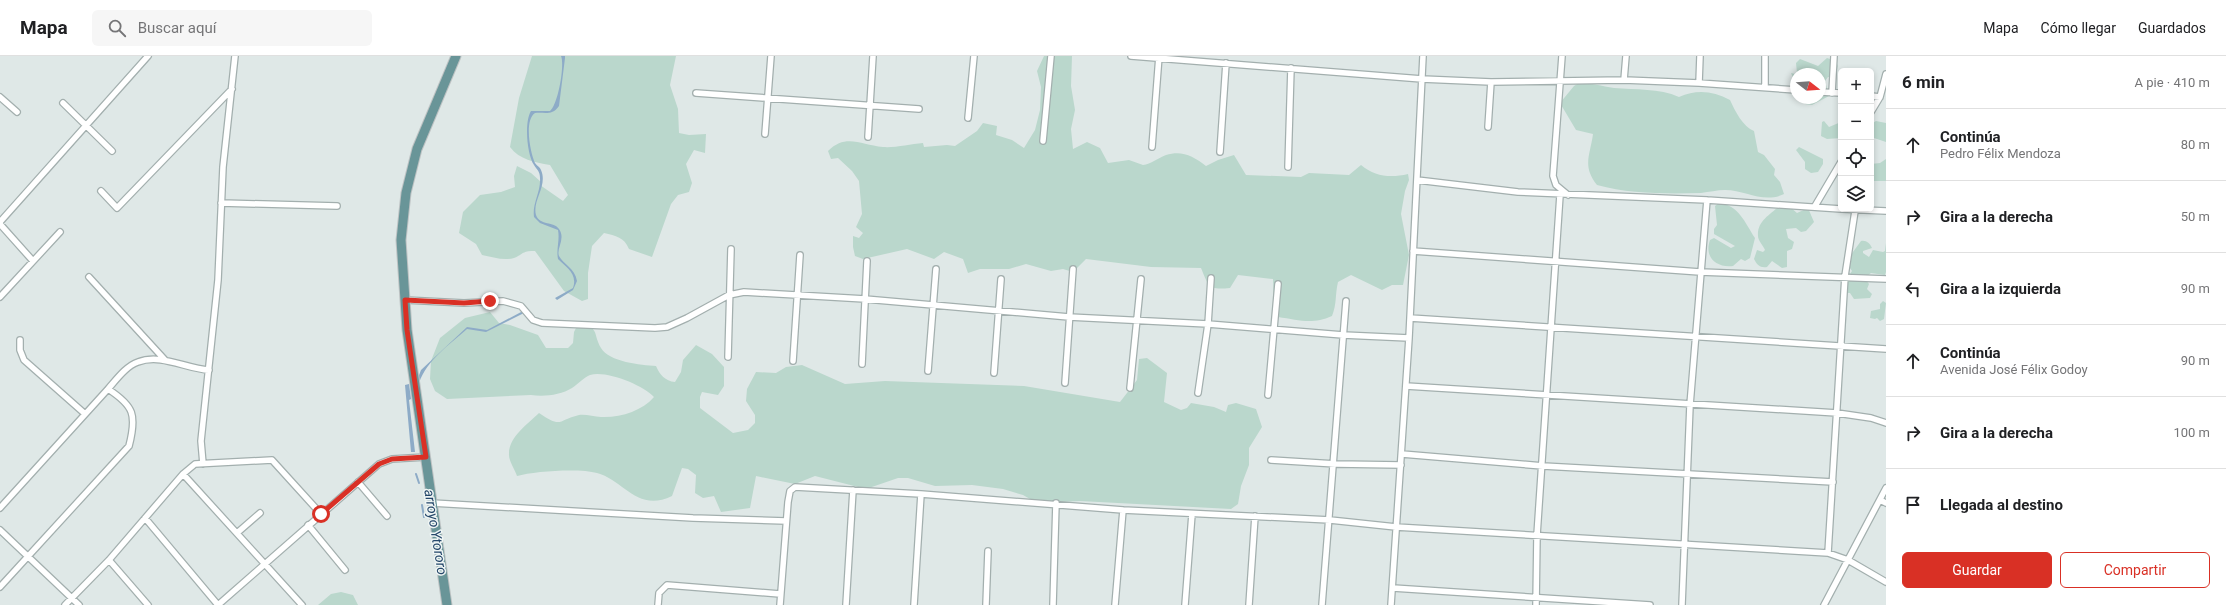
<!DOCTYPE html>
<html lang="es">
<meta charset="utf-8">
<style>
:root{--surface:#fff;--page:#f6f6f6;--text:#202124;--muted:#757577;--line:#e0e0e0;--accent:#d93025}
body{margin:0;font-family:Roboto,sans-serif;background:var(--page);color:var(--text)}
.controls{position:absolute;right:12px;top:12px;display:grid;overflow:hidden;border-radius:6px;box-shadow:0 2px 6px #0003}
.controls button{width:36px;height:36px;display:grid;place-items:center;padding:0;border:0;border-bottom:1px solid var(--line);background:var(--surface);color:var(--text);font:20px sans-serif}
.compass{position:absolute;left:1790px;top:12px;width:36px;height:36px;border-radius:50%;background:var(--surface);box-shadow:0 2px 6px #0003;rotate:107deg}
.stop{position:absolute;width:12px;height:12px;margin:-9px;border:3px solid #d93025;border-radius:50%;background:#fff}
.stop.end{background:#d93025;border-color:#fff;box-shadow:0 1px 4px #0008}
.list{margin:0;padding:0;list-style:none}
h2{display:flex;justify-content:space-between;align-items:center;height:52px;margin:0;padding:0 16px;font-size:17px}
h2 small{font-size:13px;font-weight:400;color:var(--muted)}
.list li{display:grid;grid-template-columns:26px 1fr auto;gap:12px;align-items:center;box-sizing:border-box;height:72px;padding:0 16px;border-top:1px solid var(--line)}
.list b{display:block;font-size:15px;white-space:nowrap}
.list p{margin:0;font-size:13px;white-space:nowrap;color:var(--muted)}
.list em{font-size:13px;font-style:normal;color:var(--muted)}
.actions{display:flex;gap:8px;padding:12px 16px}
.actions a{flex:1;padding:9px 0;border:1px solid var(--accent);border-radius:6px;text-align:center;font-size:14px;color:var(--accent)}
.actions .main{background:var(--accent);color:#fff}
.icon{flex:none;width:22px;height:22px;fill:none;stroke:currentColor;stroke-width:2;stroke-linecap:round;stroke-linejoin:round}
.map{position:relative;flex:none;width:1886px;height:549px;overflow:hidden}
header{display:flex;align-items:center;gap:24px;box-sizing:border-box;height:56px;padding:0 20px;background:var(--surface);border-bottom:1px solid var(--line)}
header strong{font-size:19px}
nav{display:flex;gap:22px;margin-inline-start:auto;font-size:14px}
.search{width:280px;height:36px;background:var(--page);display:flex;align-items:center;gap:10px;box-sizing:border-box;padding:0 14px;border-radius:6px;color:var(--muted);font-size:15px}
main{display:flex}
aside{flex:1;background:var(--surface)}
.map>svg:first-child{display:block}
</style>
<header>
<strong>Mapa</strong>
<div class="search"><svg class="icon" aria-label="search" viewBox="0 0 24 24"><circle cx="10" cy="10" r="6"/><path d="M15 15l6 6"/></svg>Buscar aquí</div>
<nav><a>Mapa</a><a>Cómo llegar</a><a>Guardados</a></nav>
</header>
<main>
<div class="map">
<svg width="1886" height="549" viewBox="0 0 1886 549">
<rect width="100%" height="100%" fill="#dfe8e7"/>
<path fill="#bad7cc" d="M 532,0 L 676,0 L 670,29 L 678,53 L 679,77 L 689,79 L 706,78 L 705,97 L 694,94 L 686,108 L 692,127 L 689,136 L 678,139 L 671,148 L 652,201 L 629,193 C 624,181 616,180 604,177 L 592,190 L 588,217 L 588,243 L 582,245 L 564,235 L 535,195 C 521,195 524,198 514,202 C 504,205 492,201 482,199 L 476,188 L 459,177 L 463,156 L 480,139 L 501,136 L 515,131 L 514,120 L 517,110 L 531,117 L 541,126 L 540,129 L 563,145 L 568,139 L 550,109 C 534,106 520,104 510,91 L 519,42 Z
M 1044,0 L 1072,0 L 1071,30 L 1075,54 L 1071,73 L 1073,93 L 1087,86 L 1100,92 L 1108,107 L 1129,104 L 1143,109 C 1151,108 1158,102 1166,99 C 1182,94 1193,100 1206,110 L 1218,104 L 1234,99 L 1246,119 L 1301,121 L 1309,117 L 1349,119 L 1361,109 C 1375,121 1391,122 1408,118 L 1409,124 L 1405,135 L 1401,158 L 1409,199 L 1403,229 L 1392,229 L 1382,234 L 1351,219 L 1338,226 C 1335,238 1337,248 1332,260 C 1312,269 1299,264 1278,261 L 1274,254 L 1273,223 L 1238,219 L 1230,232 C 1208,234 1209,231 1201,212 L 1151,211 L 1086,203 L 1073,216 L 1063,213 L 1051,215 L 1026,208 L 1009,213 L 980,213 L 968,217 L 963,203 L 944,196 L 934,203 L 907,193 L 863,203 L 855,200 L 853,191 L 853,180 L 859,182 L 863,177 L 856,171 L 862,158 L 859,125 L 852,115 L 838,102 L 831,103 L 828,95 C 846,77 861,89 883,91 C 895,92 910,88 923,87 L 924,91 L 947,89 L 955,90 L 977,75 L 983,67 L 997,70 L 996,79 L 1012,84 L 1024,92 L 1035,74 L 1040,54 L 1041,31 L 1037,15 Z
M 1827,2 L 1836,5 L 1838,10 L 1835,21 L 1828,21 L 1825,25 L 1829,40 L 1812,49 L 1805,48 L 1803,42 L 1820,42 L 1820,18 L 1796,18 L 1796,28 L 1791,17 L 1795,18 L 1797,17 L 1796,7 L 1800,3 L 1818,10 Z
M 1579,27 C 1591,27 1602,30 1614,32 C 1636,34 1659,32 1679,41 C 1697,33 1713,35 1730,44 C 1735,55 1743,71 1754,75 L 1758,96 L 1764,99 L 1775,113 L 1774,119 L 1780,126 L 1784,138 C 1763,148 1746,134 1725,134 C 1717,134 1709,136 1701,137 C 1667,138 1630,138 1597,129 C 1582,110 1590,100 1593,78 L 1576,74 L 1560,47 L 1574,30 Z
M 1824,65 L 1829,71 L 1841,66 L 1841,82 L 1827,83 L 1821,80 L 1822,66 Z
M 1876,65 L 1886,67 L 1886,86 L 1871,81 L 1871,68 Z
M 1799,91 L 1823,103 L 1823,108 L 1818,116 L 1811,117 L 1805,113 L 1805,106 L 1796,94 Z
M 1886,103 L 1886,125 L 1871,125 L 1871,108 L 1880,107 Z
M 1719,147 C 1739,149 1745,167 1755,182 L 1750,202 L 1745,205 L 1741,203 L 1733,210 C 1716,212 1704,201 1710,184 L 1714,182 L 1731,192 L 1735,190 L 1714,178 L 1714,173 L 1717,169 L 1715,150 Z
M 1778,151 L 1790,151 L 1797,157 L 1808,152 L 1814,166 L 1806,175 L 1801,176 L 1796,172 L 1786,173 L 1788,182 L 1794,186 L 1792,193 L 1787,195 L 1787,211 L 1782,212 L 1772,205 L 1767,211 C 1760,212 1757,209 1754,203 L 1757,194 L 1763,196 L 1765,194 C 1763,189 1758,185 1758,180 C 1757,165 1770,159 1778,151 Z
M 1861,185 C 1866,184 1870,187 1872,192 L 1863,195 L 1863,197 L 1869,201 L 1873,194 L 1883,196 L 1885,195 L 1886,187 L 1886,216 L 1885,219 L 1871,217 L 1867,220 L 1866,224 L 1869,228 L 1867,233 L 1872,238 L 1870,242 L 1854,243 L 1850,237 L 1845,237 L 1843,228 L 1852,215 L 1848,209 L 1850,200 Z
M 1883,245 L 1886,247 L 1884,263 L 1880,265 L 1877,262 L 1875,263 L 1870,262 L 1871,255 L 1880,253 L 1880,248 Z
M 490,256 L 499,267 L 510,269 L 538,279 L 546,292 L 568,292 L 573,287 L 574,276 L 579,266 C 601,274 592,276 601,292 C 609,306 641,309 656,310 C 660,319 665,325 675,326 L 681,316 L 683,304 L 696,289 L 712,298 L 724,311 L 724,330 L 718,339 L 702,336 L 700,341 L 700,352 L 733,377 L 748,374 L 755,367 L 755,359 L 746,345 L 747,333 L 756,316 L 776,317 L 786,311 L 802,309 L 845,328 L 885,325 L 1024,330 L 1120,346 L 1137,324 L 1139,303 L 1147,302 L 1167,317 L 1164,346 L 1181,354 L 1187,352 L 1191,347 L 1214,351 L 1226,356 L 1228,349 L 1236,347 L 1256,353 L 1262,371 L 1249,392 L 1249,409 L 1241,430 L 1238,448 L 1231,453 L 1080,445 L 1037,447 L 1023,439 L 1003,433 L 972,429 L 935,430 L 908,422 L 898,422 L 866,433 L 815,420 L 795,428 L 756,420 L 750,452 L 721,456 L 714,440 L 703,442 L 695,437 L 696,419 L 688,413 L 682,412 L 672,440 C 637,457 624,424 597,417 C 580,412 534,415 517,420 C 515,414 509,405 509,399 C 508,381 528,368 539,357 C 562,373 558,364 579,359 C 586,358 594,361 601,361 C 620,362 642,355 654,341 C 643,329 606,314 590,319 C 583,322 578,328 572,332 C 561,339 544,341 531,339 L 447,343 L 435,335 L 430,323 L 431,305 L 440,282 L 465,262 Z
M 341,536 L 353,539 L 358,549 L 318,549 L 331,538 Z"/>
<path fill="#8dabc7" d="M 561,0 L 565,0 L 565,2 L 559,50 C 552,60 545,56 535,57 C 524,64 530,96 535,107 C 537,110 540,111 541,114 C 548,130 532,144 536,159 C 540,170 554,165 559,173 C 566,183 556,192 559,200 C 563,208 575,212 577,225 L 573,234 L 557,244 L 555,242 L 573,232 C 578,218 566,211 558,203 C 556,193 560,184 558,174 L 540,167 L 534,161 C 532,147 541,136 540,122 C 540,115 537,114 534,109 C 527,99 524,66 531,55 L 550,55 C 558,49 565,9 561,0 Z
M 523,255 L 524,257 L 486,276 L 467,273 C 449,289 427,304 419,327 L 418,322 L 421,314 L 467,271 L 487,274 Z
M 409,328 L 411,343 L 409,344 L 415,396 L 411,396 L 405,329 Z"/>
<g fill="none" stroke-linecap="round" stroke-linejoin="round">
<path stroke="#8dabc7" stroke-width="2" d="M 416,418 L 419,427
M 422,449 L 424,461"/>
<g stroke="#a3afae" stroke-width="8">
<path id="street" d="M 1131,0 L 1422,23 L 1491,26 L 1624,24 L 1699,27 L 1796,34
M 1562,0 L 1553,120 L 1556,129 L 1568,139
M 1624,24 L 1626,0
M 1699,27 L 1700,0
M 1765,31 L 1765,0
M 1820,36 L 1841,37
M 696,37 L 919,53
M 1832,37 L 1834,0
M 1871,40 L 1880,41
M 0,41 L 17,56
M 63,47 L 112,95
M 1871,56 L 1880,41 L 1886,18
M 968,62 L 974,0
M 1488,71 L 1491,26
M 765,78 L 771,0
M 868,81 L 873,0
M 1043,85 L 1051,0
M 1152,91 L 1159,0
M 1220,96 L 1226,7
M 1288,111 L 1291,12
M 1417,124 L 1518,136 L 1707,144 L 1841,153
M 101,135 L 117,152 L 232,33
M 221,147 L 337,150
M 1815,150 L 1841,106
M 1842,153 L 1886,155
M 0,166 L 148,0
M 0,168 L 33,205
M 1413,195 L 1700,216 L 1886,223
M 89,221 L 165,304
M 0,241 L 60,176
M 405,244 L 464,247 L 503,245 L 521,250 L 533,264 L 542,267 L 655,272 L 667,271 L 687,262 L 729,239 L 744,236 L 865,243 L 1069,261 L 1208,268 L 1343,279 L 1409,282
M 1410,262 L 1886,293
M 20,284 L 20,294 L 24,304 L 84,357
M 728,301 L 731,193
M 793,305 L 800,199
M 862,308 L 867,205
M 928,315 L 936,213
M 994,317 L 1001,223
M 1065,327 L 1073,213
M 1406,330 L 1837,357 L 1871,362 L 1886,367
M 1130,332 L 1141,223
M 1198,337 L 1208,268 L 1211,222
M 1268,339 L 1278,228
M 1402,398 L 1543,410 L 1833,426
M 1271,404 L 1336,408 L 1401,409
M 203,408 L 201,385 L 218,224 L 223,111 L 235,0
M 183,418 L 302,549
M 358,426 L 387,460
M 1880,444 L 1886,447
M 432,447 L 693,462 L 786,465
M 0,452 L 108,333
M 145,462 L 218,549
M 308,469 L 345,514
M 0,474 L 79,549
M 237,477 L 260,457
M 1828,497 L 1845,220 L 1855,155
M 109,504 L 148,549
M 0,531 L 129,390 C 137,359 134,350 108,333 C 116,324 126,310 138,306 C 161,297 186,313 209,314
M 1393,532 L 1650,549
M 65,549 L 109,504 L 183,418 L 195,408 L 272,404 L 321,458
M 218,549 L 379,408 L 392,403 L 426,401
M 658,549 L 659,537 L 667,529 L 780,538
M 780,549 L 788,446 L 790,435 L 795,431 L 921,438 L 1123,454 L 1330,464 L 1396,471 L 1828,497 L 1848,504 L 1886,526
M 846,549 L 853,434
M 914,549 L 921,438
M 986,549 L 988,495
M 1053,549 L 1056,447
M 1115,549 L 1123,454
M 1185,549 L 1192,458
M 1249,549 L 1255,460
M 1322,549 L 1346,245
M 1391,549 L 1409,282 L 1423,0
M 1536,549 L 1537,479 L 1560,139
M 1682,549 L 1690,349 L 1707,144
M 1824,549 L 1886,432"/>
</g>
<g stroke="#bdc2c3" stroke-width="11">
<path id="primary" d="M 447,549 L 407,274 L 401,184 L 406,137 L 417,93 L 456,0"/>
</g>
<use href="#street" stroke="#fff" stroke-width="5.5"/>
<use href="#primary" stroke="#699598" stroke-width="9"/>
</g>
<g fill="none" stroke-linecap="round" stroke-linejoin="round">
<path stroke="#d93025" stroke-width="5" d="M 321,458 L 379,408 L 392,403 L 426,401 L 407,274 L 405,244 L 464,247 L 490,245"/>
</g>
<g text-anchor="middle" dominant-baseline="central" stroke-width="3" stroke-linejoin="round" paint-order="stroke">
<g font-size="14" font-style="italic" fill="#25476a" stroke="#eff5f4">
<text transform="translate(436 476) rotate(81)">arroyo Ytororo</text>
</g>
</g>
</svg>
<div class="controls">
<button>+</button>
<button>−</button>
<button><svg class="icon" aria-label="locate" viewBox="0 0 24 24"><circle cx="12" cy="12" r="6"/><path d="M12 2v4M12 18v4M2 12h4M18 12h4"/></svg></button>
<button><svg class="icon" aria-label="layers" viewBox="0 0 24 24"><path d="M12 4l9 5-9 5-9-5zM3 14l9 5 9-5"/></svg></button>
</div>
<svg class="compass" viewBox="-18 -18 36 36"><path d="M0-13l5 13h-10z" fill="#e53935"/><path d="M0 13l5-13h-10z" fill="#757577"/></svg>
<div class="stop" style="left:321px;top:458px"></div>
<div class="stop end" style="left:490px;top:245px"></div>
</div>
<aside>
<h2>6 min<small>A pie · 410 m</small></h2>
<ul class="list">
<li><svg class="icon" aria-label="ahead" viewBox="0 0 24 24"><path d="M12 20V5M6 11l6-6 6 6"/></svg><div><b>Continúa</b><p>Pedro Félix Mendoza</p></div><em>80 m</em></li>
<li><svg class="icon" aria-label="right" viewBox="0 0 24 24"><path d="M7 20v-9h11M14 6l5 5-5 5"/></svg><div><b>Gira a la derecha</b></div><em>50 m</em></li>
<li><svg class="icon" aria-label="left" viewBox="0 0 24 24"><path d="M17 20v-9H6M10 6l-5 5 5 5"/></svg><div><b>Gira a la izquierda</b></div><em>90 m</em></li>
<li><svg class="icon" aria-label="ahead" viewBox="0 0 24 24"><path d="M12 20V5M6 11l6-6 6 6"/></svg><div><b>Continúa</b><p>Avenida José Félix Godoy</p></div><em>90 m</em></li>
<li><svg class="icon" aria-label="right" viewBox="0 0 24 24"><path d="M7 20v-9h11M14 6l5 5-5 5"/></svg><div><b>Gira a la derecha</b></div><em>100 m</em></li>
<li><svg class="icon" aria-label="arrive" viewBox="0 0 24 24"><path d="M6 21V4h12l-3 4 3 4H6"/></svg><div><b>Llegada al destino</b></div></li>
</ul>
<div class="actions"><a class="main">Guardar</a><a>Compartir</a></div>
</aside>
</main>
